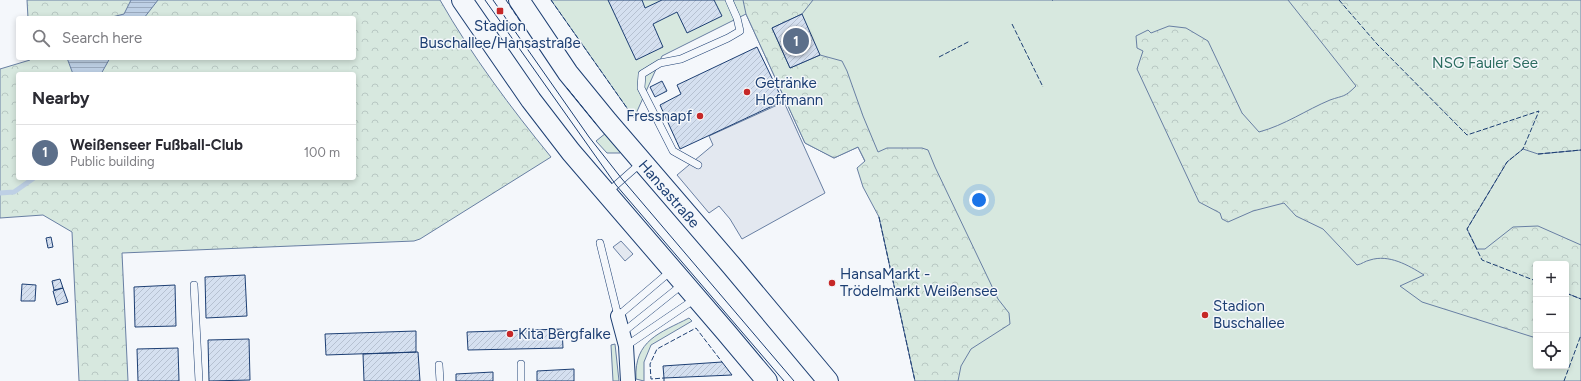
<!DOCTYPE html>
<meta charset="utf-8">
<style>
:root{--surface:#fff;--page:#f2f2f3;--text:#2b2b33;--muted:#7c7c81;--line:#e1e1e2;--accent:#c62828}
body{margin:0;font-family:Figtree,sans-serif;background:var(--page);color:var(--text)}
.controls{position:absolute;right:12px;bottom:12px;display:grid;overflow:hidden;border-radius:4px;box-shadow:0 2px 6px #0003}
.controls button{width:36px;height:36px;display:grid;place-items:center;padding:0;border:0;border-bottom:1px solid var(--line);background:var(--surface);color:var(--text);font:20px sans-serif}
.you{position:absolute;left:979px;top:200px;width:14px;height:14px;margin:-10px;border:3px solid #fff;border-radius:50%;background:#1a73e8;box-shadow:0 0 0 6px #1a73e833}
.badge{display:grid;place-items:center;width:26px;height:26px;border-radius:50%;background:var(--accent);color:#fff;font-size:13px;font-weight:700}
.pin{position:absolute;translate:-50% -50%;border:2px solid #fff;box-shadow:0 1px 4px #0006}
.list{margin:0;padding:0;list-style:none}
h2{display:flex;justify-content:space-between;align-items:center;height:52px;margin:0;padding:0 16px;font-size:17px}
h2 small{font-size:13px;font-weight:400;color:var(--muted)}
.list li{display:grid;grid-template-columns:26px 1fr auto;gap:12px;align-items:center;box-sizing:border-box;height:56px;padding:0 16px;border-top:1px solid var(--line)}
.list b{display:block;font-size:15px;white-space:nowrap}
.list p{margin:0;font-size:13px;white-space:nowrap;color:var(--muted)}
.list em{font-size:13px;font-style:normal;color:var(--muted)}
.icon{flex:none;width:22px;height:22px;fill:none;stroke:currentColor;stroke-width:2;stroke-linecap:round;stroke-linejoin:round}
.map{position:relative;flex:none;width:1581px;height:381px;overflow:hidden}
.search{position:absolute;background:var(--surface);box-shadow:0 2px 6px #0003;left:16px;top:16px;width:340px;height:44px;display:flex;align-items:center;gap:10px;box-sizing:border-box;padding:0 14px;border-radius:4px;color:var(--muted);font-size:15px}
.panel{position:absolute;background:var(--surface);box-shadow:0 2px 6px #0003;left:16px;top:72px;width:340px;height:108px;border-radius:4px}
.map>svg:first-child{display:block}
</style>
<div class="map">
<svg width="1581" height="381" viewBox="0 0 1581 381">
<defs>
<pattern id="forest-crowns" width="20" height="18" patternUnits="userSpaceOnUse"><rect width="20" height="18" fill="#d7e8df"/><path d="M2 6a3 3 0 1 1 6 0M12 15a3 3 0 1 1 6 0" fill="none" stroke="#b8c8c3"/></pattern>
<pattern id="water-rules" width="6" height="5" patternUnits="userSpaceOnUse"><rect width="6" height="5" fill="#bed0e5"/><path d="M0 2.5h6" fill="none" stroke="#9aaabe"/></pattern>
<pattern id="building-hatch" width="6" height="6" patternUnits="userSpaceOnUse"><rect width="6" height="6" fill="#d5e0f0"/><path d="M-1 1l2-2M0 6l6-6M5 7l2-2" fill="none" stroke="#b6c1d1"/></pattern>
</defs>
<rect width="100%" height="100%" fill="#f4f7fb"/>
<path fill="#d7e8df" stroke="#687fa3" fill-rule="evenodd" d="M 551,0 L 1339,0 L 1539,111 L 1538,154 L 1581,150 L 1581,381 L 915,381 L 879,217 L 872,176 L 858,147 L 834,158 L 805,143 L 746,14 L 662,56 L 634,118 ZM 1536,264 L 1566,264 L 1566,366 L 1536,366 Z
M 606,133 L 621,152 L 620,153 L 607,153 L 596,141 Z
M 689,318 L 692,321 L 651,345 L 644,362 L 644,381 L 636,379 C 634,340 660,333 689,318 Z
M 615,344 L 619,381 L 613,381 L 611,345 Z"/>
<path fill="url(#forest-crowns)" stroke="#687fa3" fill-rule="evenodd" d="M 27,0 L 440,0 C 472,56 511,108 551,157 L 420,239 L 414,241 L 122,253 L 128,381 L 79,381 L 72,232 L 43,215 L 0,218 L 0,69 L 30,60 L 30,58 L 354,58 L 354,18 L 28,18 ZM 18,74 L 354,74 L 354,178 L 18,178 Z
M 743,0 L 813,0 L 802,14 L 772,28 L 790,68 L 820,55 L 842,61 L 847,71 L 863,116 L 878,152 L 887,148 L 922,148 L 928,150 L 935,167 L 998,299 L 1009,313 L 1010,324 L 971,349 L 961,366 L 958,381 L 915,381 L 879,217 L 863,187 L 857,168 L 865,161 L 858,147 L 834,158 L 805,143 L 746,14 Z
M 1288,0 L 1581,0 L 1581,150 L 1538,154 L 1523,149 L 1507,162 L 1467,229 L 1477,249 L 1485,249 L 1513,227 L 1538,226 L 1581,245 L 1581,299 L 1566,293 L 1566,264 L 1536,264 L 1536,338 L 1422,302 L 1400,286 L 1424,275 C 1408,265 1389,254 1370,260 C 1365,261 1362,264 1357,265 L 1323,229 L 1296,216 L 1284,203 L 1253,211 L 1228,222 L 1222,219 L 1220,213 L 1199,202 L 1137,69 L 1143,51 L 1137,48 L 1136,36 L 1148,30 L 1151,33 L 1169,26 L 1186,28 L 1208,41 L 1242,113 L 1259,132 C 1285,125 1306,110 1330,100 C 1344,95 1344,98 1356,86 Z"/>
<path fill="#e3e8f0" stroke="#687fa3" d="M 784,102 L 825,193 L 742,239 L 730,219 L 719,206 L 709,213 L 677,175 L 713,145 L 709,136 Z
M 621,241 L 633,254 L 625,261 L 613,247 Z"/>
<path fill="url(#water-rules)" stroke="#687fa3" d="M 131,0 L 158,0 L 144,18 L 108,18 L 124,14 Z
M 67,58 L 110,58 L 101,74 L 73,74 Z"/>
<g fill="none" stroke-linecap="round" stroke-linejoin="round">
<path stroke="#bed0e5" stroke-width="5" d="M 0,193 L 14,192 L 34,178"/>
</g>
<path fill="url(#building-hatch)" stroke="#1d3f73" d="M 608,0 L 642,0 L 645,8 L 662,0 L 714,0 L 722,16 L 687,33 L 677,12 L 653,24 L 663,47 L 636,60 Z
M 802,14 L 820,55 L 790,68 L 772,28 Z
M 757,47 L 783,101 L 680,149 L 660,105 L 681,94 L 677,85 Z
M 662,81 L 667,91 L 655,97 L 650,87 Z
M 51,237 L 53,247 L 48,248 L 46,238 Z
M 245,275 L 247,316 L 206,318 L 205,277 Z
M 60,279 L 63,288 L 54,290 L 52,281 Z
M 22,284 L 36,285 L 35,301 L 21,301 Z
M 175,285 L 176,326 L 135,327 L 134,287 Z
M 63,288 L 68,302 L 57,305 L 53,291 Z
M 562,329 L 563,348 L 468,350 L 467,332 Z
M 416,331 L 416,352 L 326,355 L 325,334 Z
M 249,339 L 250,380 L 209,381 L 208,340 Z
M 178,348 L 179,381 L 138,381 L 137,349 Z
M 418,352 L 420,381 L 364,381 L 363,354 Z
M 722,362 L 732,375 L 664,378 L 663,366 Z
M 574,369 L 574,381 L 537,381 L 537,371 Z
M 493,372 L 493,381 L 456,381 L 456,374 Z"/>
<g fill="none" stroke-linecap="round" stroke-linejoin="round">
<g stroke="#1d3f73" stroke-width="8">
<path id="service" d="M 698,165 L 673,151 L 641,88 L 642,74 L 660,63 L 681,59 L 728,38 L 740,31 L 737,18 L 729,0
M 608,192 L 642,162
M 600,243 L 618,316 L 672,270
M 194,285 L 199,381
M 622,333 L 683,284
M 626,346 L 695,299
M 521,364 L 521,381
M 439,365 L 440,381"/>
</g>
<g stroke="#1d3f73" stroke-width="16">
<path id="minor" d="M 618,316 L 626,346 L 628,381"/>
</g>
<g stroke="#1d3f73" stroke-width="22">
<path id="secondary" d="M 462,0 L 531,100 L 571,152 L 725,331 L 767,381
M 519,0 L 568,73 L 608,122 L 731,265 L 828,381"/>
</g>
<use href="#service" stroke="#f4f7fb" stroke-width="7"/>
<use href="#minor" stroke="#f4f7fb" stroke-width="14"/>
<use href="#secondary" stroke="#f4f7fb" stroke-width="20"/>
<path stroke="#1d3f73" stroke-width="1" d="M 485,0 L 616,185 L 784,381
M 493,0 L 589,137 L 622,179 L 794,381"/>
<path stroke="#1d3f73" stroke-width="1" stroke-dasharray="5 2" stroke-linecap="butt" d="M 506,0 L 520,21
M 551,0 L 634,118
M 1052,0 L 1053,0
M 1339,0 L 1377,44 L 1467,135 L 1539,111 L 1523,149 L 1507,162 L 1467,229 L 1482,260 L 1536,281
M 1012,24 L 1043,87
M 939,57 L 970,41
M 567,88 L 596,124
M 1538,154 L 1581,150
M 879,217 L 915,381
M 1566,293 L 1581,299
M 664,381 L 664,378 L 651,379 L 650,364 L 657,349 L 696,328 L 722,362
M 1564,381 L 1581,335"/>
</g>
<g fill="#c62828" stroke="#f4f7fb" stroke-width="1.5">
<rect x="496" y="7" width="8" height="8" rx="2"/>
<circle cx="747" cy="92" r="4"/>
<circle cx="700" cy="116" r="4"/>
<circle cx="832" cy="283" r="4"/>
<circle cx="1205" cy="315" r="4"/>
<circle cx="510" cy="334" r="4"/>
</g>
<g text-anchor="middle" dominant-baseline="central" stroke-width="3" stroke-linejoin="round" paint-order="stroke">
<g font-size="15" fill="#1d3f73" stroke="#f4f7fb" text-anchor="start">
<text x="500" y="26" text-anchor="middle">Stadion<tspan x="500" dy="17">Buschallee/Hansastraße</tspan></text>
<text x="755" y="83">Getränke<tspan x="755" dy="17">Hoffmann</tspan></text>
<text x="692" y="116" text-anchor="end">Fressnapf</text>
<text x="840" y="274">HansaMarkt -<tspan x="840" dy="17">Trödelmarkt Weißensee</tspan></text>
<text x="1213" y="306">Stadion<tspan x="1213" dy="17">Buschallee</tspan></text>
<text x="518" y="334">Kita Bergfalke</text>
</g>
<g font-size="15" fill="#2c6c60" stroke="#f4f7fb">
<text x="1485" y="63">NSG Fauler See</text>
</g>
<g font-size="15" fill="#1d3f73" stroke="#f4f7fb">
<text transform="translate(669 194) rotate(49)">Hansastraße</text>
</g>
</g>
</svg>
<div class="controls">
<button>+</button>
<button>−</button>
<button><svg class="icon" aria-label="locate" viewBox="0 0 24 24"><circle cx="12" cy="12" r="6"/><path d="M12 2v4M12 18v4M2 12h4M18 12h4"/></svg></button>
</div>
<div class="you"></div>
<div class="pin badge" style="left:796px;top:41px;background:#5c6f8a">1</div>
<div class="search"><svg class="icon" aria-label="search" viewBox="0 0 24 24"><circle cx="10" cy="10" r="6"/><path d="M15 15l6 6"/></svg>Search here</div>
<section class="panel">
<h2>Nearby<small></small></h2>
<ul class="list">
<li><span class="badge" style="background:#5c6f8a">1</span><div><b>Weißenseer Fußball-Club</b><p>Public building</p></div><em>100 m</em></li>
</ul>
</section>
</div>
